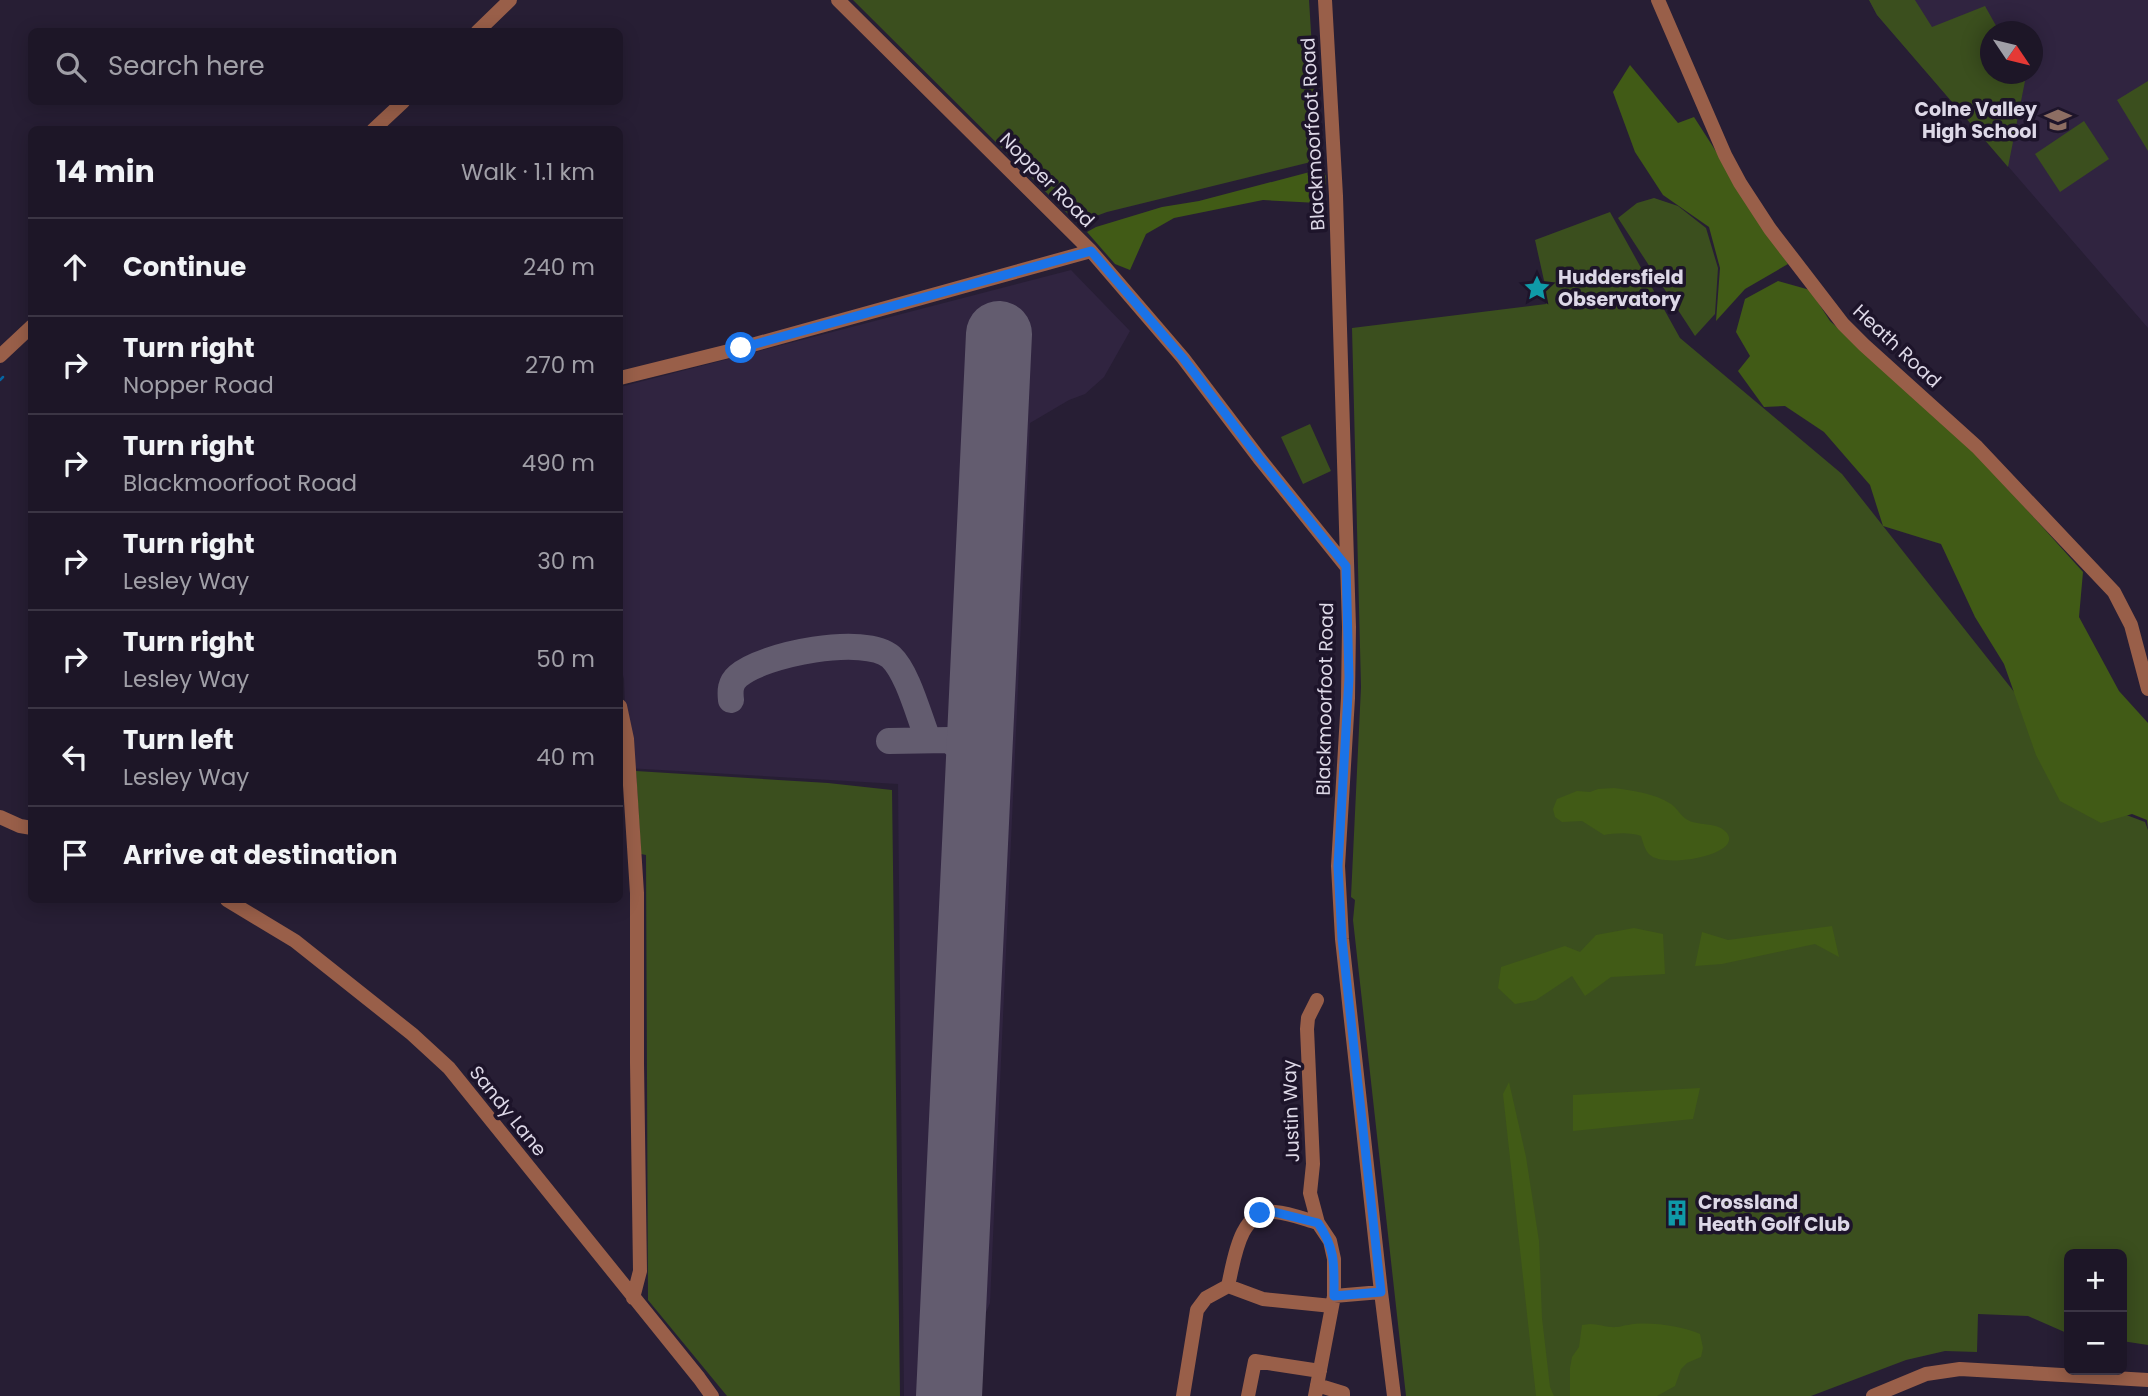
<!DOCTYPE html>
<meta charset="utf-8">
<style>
:root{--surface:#1d1627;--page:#251f2f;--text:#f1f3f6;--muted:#a09fa7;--line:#3b3544}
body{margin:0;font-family:Poppins,sans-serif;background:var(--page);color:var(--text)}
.controls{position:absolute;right:21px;bottom:21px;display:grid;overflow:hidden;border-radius:10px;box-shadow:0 4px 18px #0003}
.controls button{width:63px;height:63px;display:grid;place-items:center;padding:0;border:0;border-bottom:2px solid var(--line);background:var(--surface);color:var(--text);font:35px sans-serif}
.compass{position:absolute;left:1980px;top:21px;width:63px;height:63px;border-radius:50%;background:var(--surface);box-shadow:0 4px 18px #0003;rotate:125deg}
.stop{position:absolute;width:21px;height:21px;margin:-16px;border:5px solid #1a73e8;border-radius:50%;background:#fff}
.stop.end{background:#1a73e8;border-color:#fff;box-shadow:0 2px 7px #0008}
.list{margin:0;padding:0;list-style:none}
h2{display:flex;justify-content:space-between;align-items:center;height:91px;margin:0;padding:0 28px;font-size:30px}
h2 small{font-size:23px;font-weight:400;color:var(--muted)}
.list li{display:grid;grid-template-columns:46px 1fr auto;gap:21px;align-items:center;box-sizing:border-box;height:98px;padding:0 28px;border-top:2px solid var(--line)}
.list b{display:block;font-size:26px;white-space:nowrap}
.list p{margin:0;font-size:23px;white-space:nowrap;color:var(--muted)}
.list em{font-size:23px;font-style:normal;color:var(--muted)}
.icon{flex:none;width:38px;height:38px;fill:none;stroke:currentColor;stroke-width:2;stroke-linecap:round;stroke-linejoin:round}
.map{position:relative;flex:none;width:2148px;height:1396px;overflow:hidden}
.search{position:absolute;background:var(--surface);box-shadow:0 4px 18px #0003;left:28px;top:28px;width:595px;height:77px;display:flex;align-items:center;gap:18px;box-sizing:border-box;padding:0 24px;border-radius:10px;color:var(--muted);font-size:26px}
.panel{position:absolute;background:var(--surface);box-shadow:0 4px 18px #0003;left:28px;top:126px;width:595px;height:777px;border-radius:10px}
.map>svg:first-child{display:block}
</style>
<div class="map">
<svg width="2148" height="1396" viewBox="0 0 2148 1396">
<rect width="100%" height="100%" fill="#271e34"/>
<path fill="#302440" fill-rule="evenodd" d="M 1869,0 L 2148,0 L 2148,328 L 1877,15 ZM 1990,32 L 2032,32 L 2032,74 L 1990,74 Z
M 1071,270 L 1130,331 L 1104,377 L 1085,394 L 1069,400 L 1030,423 L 990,1303 L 978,1331 L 976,1396 L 904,1396 L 898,784 L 627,768 L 624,679 L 620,664 L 620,387 Z"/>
<path fill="#3b4f1e" d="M 853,0 L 1309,0 L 1319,160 L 1107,212 L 1077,223 Z
M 1869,0 L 1915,0 L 1932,27 L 1985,6 L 1999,31 L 1990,32 L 1990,74 L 2021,74 L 2025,81 L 2008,167 L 1877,15 Z
M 2148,81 L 2148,151 L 2117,100 Z
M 2084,121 L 2109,159 L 2060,192 L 2035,154 Z
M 1654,198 L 1678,206 L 1706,228 L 1718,268 L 1715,314 L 1695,336 L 1618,218 L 1637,203 Z
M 1610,212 L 1680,338 L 1842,474 L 2015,693 L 2081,798 L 2145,822 L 2148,830 L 2148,1345 L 2122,1341 L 2122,1254 L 2069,1254 L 2069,1334 L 2028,1316 L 1978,1314 L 1977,1352 L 1945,1351 L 1906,1360 L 1811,1396 L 1406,1396 L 1353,920 L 1355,900 L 1351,897 L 1361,687 L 1352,328 L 1546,304 L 1545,285 L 1535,240 Z
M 1310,424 L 1331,471 L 1303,484 L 1281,437 Z
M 636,771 L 828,783 L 892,790 L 900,1396 L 727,1396 L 648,1300 L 646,855 L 641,854 Z"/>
<path fill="#415b16" d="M 1630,65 L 1678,123 L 1694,117 L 1788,264 L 1745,289 L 1716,321 L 1720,268 L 1709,227 L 1663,195 L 1635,152 L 1613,92 Z
M 1321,169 L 1326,176 L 1325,190 L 1318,203 L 1263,200 L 1174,218 L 1146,234 L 1130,270 L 1115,264 L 1087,232 L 1096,227 L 1162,207 L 1199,201 Z
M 1778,281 L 1810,290 L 1830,321 L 1985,463 L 2083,572 L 2079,617 L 2119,691 L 2148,723 L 2148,829 L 2147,820 L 2132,814 L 2101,823 L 2060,801 L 2036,755 L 2004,664 L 1975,617 L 1941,544 L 1883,526 L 1870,485 L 1824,432 L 1785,406 L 1764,407 L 1738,371 L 1750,356 L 1736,332 L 1745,299 Z
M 1614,788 C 1634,791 1654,793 1671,804 C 1677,808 1680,815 1686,819 C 1698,827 1716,821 1726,832 C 1746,854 1665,869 1650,855 C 1645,851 1643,842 1641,836 C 1632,832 1614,833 1604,835 L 1582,821 L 1562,822 L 1555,817 L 1553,809 L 1557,799 L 1577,791 L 1590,792 L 1598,789 Z
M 1832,926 L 1839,957 L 1815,944 L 1722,964 L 1695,966 L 1702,932 L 1728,940 Z
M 1634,928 L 1663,934 L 1665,974 L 1611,977 L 1585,996 L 1572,976 L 1536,1000 L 1515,1004 L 1498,988 L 1501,967 L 1565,946 L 1580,952 L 1596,935 Z
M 1509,1082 L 1526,1157 L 1539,1241 L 1542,1318 L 1550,1387 L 1554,1396 L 1536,1396 L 1503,1094 Z
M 1700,1088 L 1693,1119 L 1573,1131 L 1573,1095 Z
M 1590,1324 C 1598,1324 1609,1328 1617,1327 C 1621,1327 1624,1325 1628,1325 C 1648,1321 1682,1326 1700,1334 L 1703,1348 L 1701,1357 L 1687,1363 L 1681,1369 L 1675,1386 L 1657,1396 L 1570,1396 L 1570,1368 L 1572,1357 L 1579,1347 L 1582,1325 Z"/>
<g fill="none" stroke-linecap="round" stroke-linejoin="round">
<path stroke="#0665a2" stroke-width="2.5" d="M 0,380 L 3,377"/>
<path stroke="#635c6f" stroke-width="26" d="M 731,700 C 730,691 730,683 738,676 C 763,654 865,634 891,657 C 908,673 919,717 928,739
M 889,741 L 949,740 L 960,749 L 977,790"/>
<path stroke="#635c6f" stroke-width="66" d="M 949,1396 L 999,334"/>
<path stroke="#995f49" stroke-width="14" d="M 838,0 L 1091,251 L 1183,358 L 1259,458 L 1346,566
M 1325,0 L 1336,196 L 1349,627 L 1348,698 L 1338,866 L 1342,939 L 1381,1292 L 1394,1396
M 1658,0 L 1725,155 L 1740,183 L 1770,229 L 1843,324 L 1864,345 L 1977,447 L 2114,592 L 2131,625 L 2148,689
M 477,32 L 510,0
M 373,130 L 403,102
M 0,356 L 32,326
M 620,378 L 741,348 L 1091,251
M 620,706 L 627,739 L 637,893 L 637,1063 L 640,1271 L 633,1298
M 0,817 L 20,826 L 32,828
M 227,900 L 295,941 L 412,1034 L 449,1068 L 699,1378 L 712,1396
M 1228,1286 C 1234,1261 1239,1209 1275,1212 C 1289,1213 1304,1219 1318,1223
M 1228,1286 L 1263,1299 L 1332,1306
M 1334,1296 L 1381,1292
M 1317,1385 L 1343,1393 L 1343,1396
M 1183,1396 L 1197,1310 L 1206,1298 L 1228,1286
M 1248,1396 L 1255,1361 L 1320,1371
M 1315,1396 L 1334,1296 L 1334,1259 L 1330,1241 L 1318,1223 L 1310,1193 L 1313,1164 L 1307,1029 L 1308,1018 L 1317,1000
M 1873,1396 L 1926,1374 L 1960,1369 L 2148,1380"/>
</g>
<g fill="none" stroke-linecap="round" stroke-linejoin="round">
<path stroke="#1a73e8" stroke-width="9" d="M 741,348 L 1091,251 L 1183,358 L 1259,458 L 1346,566 L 1349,678 L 1338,866 L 1342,939 L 1381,1292 L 1334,1296 C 1334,1265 1336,1250 1318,1223 L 1274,1212 L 1260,1213"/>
</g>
<defs>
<g id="school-bare" transform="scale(2.1)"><path d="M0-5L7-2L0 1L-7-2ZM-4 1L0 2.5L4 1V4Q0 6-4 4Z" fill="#8d6e63" stroke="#1d142a" stroke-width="2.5" paint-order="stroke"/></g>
<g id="sight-bare" transform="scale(2.1)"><path d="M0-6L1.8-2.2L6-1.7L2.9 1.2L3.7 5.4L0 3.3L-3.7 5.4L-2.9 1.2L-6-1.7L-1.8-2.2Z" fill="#0f9aa8" stroke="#1d142a" stroke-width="2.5" paint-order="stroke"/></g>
<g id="building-bare" transform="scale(2.1)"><path d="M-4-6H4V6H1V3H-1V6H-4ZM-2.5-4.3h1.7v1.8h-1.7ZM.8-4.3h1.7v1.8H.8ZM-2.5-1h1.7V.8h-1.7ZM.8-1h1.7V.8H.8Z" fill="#0f9aa8" stroke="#1d142a" stroke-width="2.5" paint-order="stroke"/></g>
</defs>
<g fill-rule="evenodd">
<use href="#school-bare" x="2058" y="120"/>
<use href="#sight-bare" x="1537" y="288"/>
<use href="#building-bare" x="1677" y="1213"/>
</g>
<g text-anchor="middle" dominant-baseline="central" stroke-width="7" stroke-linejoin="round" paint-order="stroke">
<g font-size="19" font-weight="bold" fill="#ddd8e7" stroke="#1d142a" text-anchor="start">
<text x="2037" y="109" text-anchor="end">Colne Valley<tspan x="2037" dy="22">High School</tspan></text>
<text x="1558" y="277">Huddersfield<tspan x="1558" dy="22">Observatory</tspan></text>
<text x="1698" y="1202">Crossland<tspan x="1698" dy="22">Heath Golf Club</tspan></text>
</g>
<g font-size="19" fill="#ddd8e7" stroke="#1d142a">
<text transform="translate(1313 134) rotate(-93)">Blackmoorfoot Road</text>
<text transform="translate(1047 180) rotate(45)">Nopper Road</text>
<text transform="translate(1897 346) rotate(43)">Heath Road</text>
<text transform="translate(1325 699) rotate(-89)">Blackmoorfoot Road</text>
<text transform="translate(508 1111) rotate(51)">Sandy Lane</text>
<text transform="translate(1291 1111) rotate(-92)">Justin Way</text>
</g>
</g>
</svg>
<div class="controls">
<button>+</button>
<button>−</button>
</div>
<svg class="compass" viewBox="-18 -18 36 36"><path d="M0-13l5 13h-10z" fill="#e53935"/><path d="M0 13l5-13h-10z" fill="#a09fa7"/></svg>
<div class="stop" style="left:741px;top:348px"></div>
<div class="stop end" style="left:1260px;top:1213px"></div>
<div class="search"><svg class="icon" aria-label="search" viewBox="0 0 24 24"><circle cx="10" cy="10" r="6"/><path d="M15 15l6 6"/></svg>Search here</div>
<section class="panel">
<h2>14 min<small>Walk · 1.1 km</small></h2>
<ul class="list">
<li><svg class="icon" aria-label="ahead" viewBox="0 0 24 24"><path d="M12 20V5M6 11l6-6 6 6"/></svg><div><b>Continue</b></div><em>240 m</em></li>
<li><svg class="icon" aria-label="right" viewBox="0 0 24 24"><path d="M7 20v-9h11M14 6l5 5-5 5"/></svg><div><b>Turn right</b><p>Nopper Road</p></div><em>270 m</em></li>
<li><svg class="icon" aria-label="right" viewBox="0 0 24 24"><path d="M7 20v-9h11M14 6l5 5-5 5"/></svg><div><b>Turn right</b><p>Blackmoorfoot Road</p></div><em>490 m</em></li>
<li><svg class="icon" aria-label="right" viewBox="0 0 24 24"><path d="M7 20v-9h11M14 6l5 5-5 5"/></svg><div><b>Turn right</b><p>Lesley Way</p></div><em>30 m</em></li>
<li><svg class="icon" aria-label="right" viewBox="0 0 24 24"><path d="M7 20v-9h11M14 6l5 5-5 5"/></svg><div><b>Turn right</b><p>Lesley Way</p></div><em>50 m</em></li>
<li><svg class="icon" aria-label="left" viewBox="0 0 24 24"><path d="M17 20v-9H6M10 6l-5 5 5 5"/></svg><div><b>Turn left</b><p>Lesley Way</p></div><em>40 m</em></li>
<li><svg class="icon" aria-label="arrive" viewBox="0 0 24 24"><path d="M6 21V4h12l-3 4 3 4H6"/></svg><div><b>Arrive at destination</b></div></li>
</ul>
</section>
</div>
